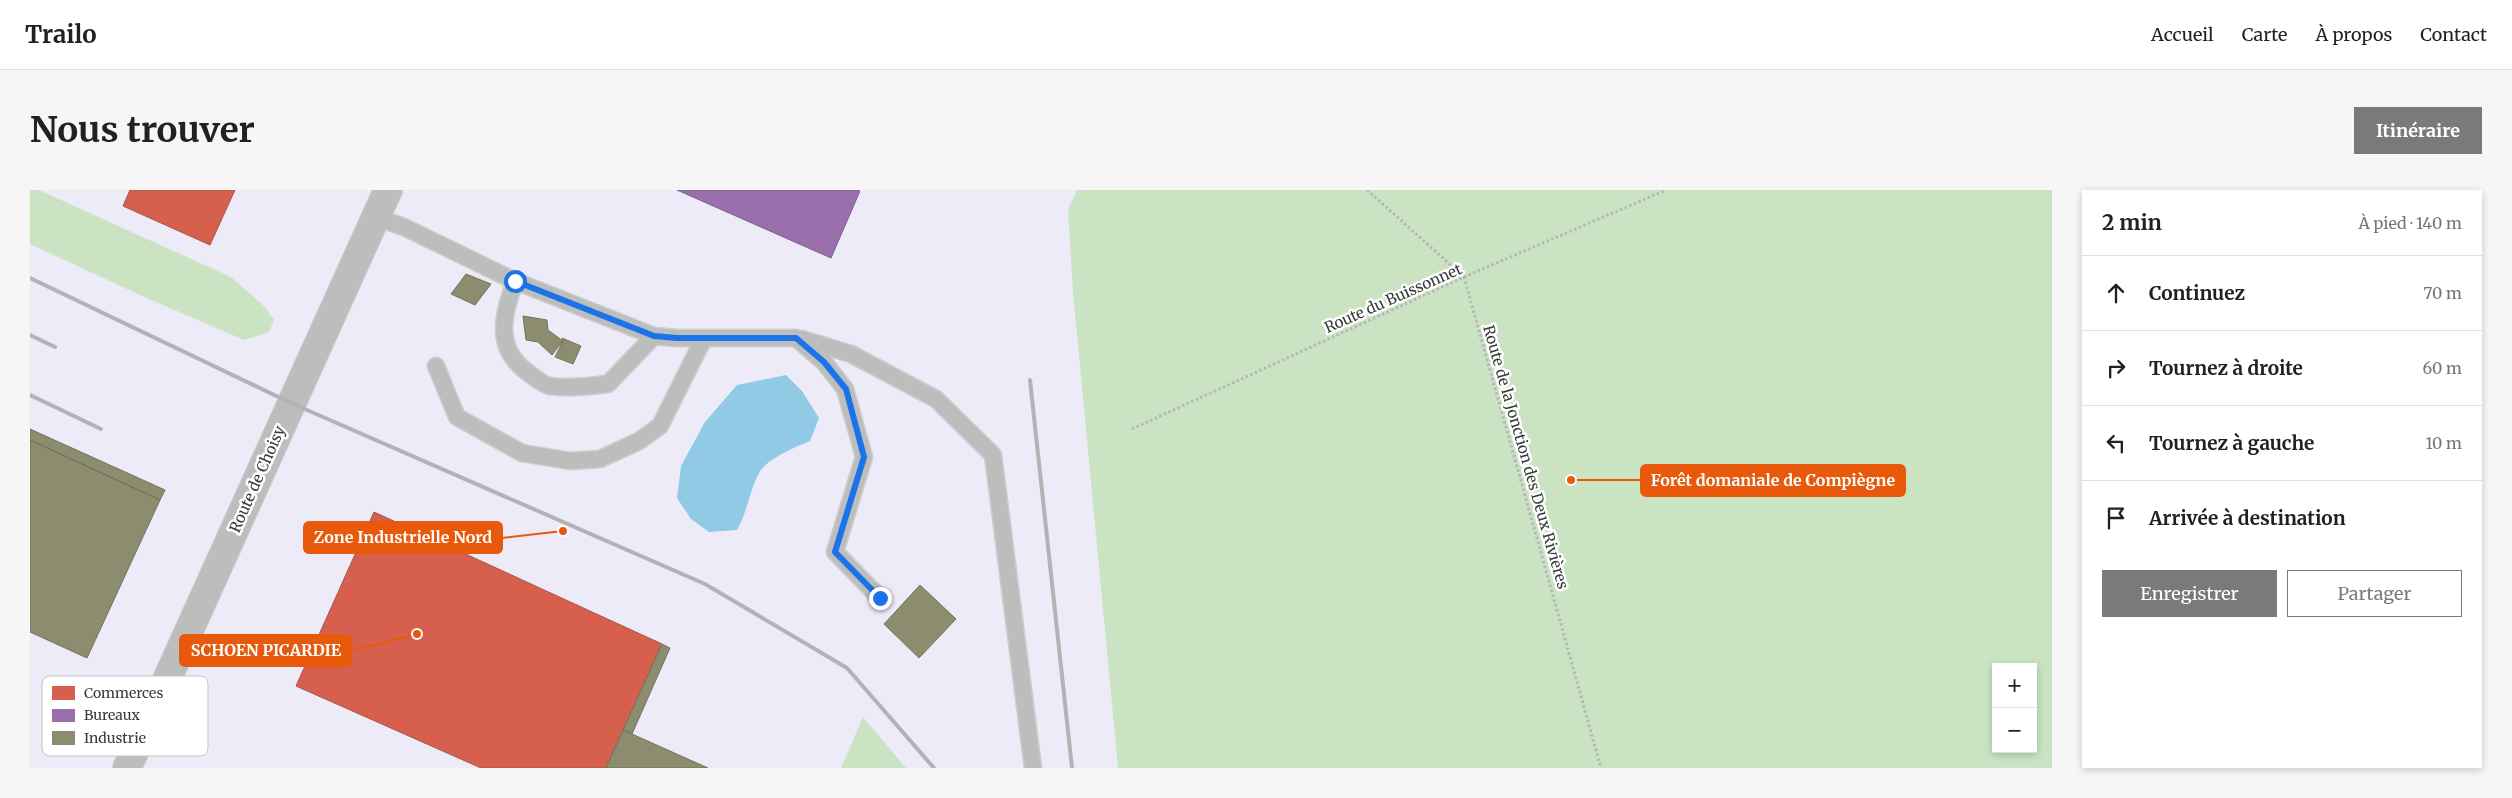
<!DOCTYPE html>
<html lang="fr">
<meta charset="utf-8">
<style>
:root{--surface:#fff;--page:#f6f6f6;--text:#202124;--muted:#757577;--line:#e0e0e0;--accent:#797a7b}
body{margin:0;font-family:Merriweather,serif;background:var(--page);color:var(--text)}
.controls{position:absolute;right:15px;bottom:15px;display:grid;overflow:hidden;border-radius:0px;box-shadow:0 2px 8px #0003}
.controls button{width:45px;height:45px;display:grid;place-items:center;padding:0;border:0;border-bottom:1px solid var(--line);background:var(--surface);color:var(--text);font:25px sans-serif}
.stop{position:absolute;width:15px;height:15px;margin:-11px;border:4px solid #1a73e8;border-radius:50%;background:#fff}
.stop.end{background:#1a73e8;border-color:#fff;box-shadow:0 1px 5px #0008}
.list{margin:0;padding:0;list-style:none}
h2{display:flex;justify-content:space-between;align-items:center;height:65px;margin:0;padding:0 20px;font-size:21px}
h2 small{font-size:16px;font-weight:400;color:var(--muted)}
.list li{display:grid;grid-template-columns:32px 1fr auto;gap:15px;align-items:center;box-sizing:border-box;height:75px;padding:0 20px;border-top:1px solid var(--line)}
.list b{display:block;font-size:19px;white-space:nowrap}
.list em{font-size:16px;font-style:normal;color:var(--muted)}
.actions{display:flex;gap:10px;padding:15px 20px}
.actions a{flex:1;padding:11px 0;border:1px solid var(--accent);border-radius:0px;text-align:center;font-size:18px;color:var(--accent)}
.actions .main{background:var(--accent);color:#fff}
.icon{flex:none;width:28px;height:28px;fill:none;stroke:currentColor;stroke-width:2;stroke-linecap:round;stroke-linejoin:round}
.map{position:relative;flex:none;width:2022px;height:578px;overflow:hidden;border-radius:0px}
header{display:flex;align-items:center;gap:30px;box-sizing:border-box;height:70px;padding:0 25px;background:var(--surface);border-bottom:1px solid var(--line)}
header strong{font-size:24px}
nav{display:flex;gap:28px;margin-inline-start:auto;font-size:18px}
.intro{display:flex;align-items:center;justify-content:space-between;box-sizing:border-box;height:120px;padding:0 30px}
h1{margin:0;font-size:35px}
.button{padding:12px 22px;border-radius:0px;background:var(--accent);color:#fff;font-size:18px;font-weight:700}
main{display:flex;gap:30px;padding:0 30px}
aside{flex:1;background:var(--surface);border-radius:0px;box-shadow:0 2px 8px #0003}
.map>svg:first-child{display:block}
</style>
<header>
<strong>Trailo</strong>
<nav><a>Accueil</a><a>Carte</a><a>À propos</a><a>Contact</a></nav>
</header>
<div class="intro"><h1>Nous trouver</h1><a class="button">Itinéraire</a></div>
<main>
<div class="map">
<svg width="2022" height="578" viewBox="0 0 2022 578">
<rect width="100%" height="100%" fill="#f1f3f5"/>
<path fill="#eeebf8" d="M 0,0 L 1080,0 L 1043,104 L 1088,578 L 0,578 Z"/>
<path fill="#cae4c3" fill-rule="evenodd" d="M 0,0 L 9,0 L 201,87 L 234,116 L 244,130 L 239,142 L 214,150 L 112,106 L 0,54 Z
M 1047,0 L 2022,0 L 2022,578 L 1088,578 L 1043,103 L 1038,19 ZM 1966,477 L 2003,477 L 2003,559 L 1966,559 Z
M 833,527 L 876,578 L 811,578 Z"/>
<path fill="#90cae5" d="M 756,185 L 772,201 L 789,228 L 780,251 C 764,258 735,269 728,285 C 719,303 718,320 707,340 L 679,342 L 661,329 L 647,308 L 651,276 L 675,232 L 707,195 Z"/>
<path fill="#d6604d" stroke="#a75447" d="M 100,0 L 205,0 L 180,55 L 93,16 Z
M 344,322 L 632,454 L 576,578 L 451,578 L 266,496 Z"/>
<path fill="#9970ab" stroke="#7c6089" d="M 647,0 L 827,0 L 830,1 L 801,68 Z"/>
<path fill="#8c8c6e" stroke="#73735e" d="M 436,84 L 461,94 L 445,115 L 421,104 Z
M 493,126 L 517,130 L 518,140 L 533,151 L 522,165 L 508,152 L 496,150 Z
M 532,148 L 551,156 L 543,174 L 525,167 L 533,151 Z
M 0,239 L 135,300 L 130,310 L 0,250 Z
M 0,250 L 130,310 L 57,468 L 0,442 Z
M 890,395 L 926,429 L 889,468 L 854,434 Z
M 632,454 L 640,458 L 602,544 L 593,540 Z
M 593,540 L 602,544 L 678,578 L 576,578 Z"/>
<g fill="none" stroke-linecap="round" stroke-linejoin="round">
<g stroke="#cdcecf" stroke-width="19">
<path id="service" d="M 346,27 L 374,37 L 485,91 L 624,146 L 647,148 L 766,148 L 794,172 L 815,199 L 834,267 L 805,362 L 850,408
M 485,91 C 473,126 463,159 500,184 C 506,188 513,195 520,196 C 538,199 559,196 578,194 L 624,146
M 772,149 L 821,164 L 906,209 L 963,265 L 1003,578
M 406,176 L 427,227 L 492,263 L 540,271 L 570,269 L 609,251 L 630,236 L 674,148"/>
</g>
<g stroke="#cdcecf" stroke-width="30">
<path id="tertiary" d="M 97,578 L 358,0"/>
</g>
<path stroke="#b6b7b7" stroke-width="3" stroke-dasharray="2.5 2.5" stroke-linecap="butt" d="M 1337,0 L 1434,87 L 1571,578
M 1102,239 L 1434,87 L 1636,0"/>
<use href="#service" stroke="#bcbdbd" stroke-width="16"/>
<use href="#tertiary" stroke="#bcbdbd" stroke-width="28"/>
<path stroke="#b2b3b4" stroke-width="4" d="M 0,88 L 261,213 L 675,394 L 817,478 L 904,578
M 0,145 L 25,157
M 1000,190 L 1042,578
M 0,205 L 71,239"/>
</g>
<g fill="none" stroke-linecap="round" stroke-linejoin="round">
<path stroke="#1a73e8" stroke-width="6" d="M 485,91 L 624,146 L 647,148 L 766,148 L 794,172 L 816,199 L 834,267 L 805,362 L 850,408"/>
</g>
<g text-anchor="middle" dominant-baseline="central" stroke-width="5" stroke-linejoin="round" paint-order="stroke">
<g font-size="15" fill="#38393a" stroke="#fff">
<text transform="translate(1363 108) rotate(-24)">Route du Buissonnet</text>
<text transform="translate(1496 267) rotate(74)">Route de la Jonction des Deux Rivières</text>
<text transform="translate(227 289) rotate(-66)">Route de Choisy</text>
</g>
</g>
<rect x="12" y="486" width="166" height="80" rx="8" fill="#fff" stroke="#c3c4c4" stroke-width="1"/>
<rect x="22" y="496" width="23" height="14" fill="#d6604d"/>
<rect x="22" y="519" width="23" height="13" fill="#9970ab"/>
<rect x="22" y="541" width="23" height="14" fill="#8c8c6e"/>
<g font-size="14" fill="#38393a">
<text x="54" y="508">Commerces</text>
<text x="54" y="530">Bureaux</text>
<text x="54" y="553">Industrie</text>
</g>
<path fill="none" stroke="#e8590c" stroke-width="2" d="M1541 290L1611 290M533 341L472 348M387 444L321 461"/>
<g fill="#e8590c" stroke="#fff" stroke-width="2">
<circle cx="1541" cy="290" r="5"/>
<circle cx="533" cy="341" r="5"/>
<circle cx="387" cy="444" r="5"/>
</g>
<g fill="#e8590c" stroke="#e8590c" stroke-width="2">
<rect x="1611" y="275" width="264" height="31" rx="5"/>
<rect x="274" y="332" width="198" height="31" rx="5"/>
<rect x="150" y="445" width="171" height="31" rx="5"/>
</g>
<g font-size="16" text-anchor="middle" font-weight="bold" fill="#fff">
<text x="1743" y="296">Forêt domaniale de Compiègne</text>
<text x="373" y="353">Zone Industrielle Nord</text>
<text x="236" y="466">SCHOEN PICARDIE</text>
</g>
</svg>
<div class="controls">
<button>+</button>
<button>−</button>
</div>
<div class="stop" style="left:485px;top:91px"></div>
<div class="stop end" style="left:850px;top:408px"></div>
</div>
<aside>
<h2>2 min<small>À pied · 140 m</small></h2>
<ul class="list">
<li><svg class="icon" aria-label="ahead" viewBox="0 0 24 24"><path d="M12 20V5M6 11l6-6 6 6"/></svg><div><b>Continuez</b></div><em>70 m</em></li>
<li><svg class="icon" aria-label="right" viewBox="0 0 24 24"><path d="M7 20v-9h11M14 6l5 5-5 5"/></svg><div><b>Tournez à droite</b></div><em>60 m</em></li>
<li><svg class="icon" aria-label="left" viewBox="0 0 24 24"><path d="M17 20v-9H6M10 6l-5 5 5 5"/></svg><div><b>Tournez à gauche</b></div><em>10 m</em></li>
<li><svg class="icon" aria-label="arrive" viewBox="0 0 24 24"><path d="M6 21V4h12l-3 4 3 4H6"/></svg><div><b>Arrivée à destination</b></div></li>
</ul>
<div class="actions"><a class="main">Enregistrer</a><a>Partager</a></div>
</aside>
</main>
